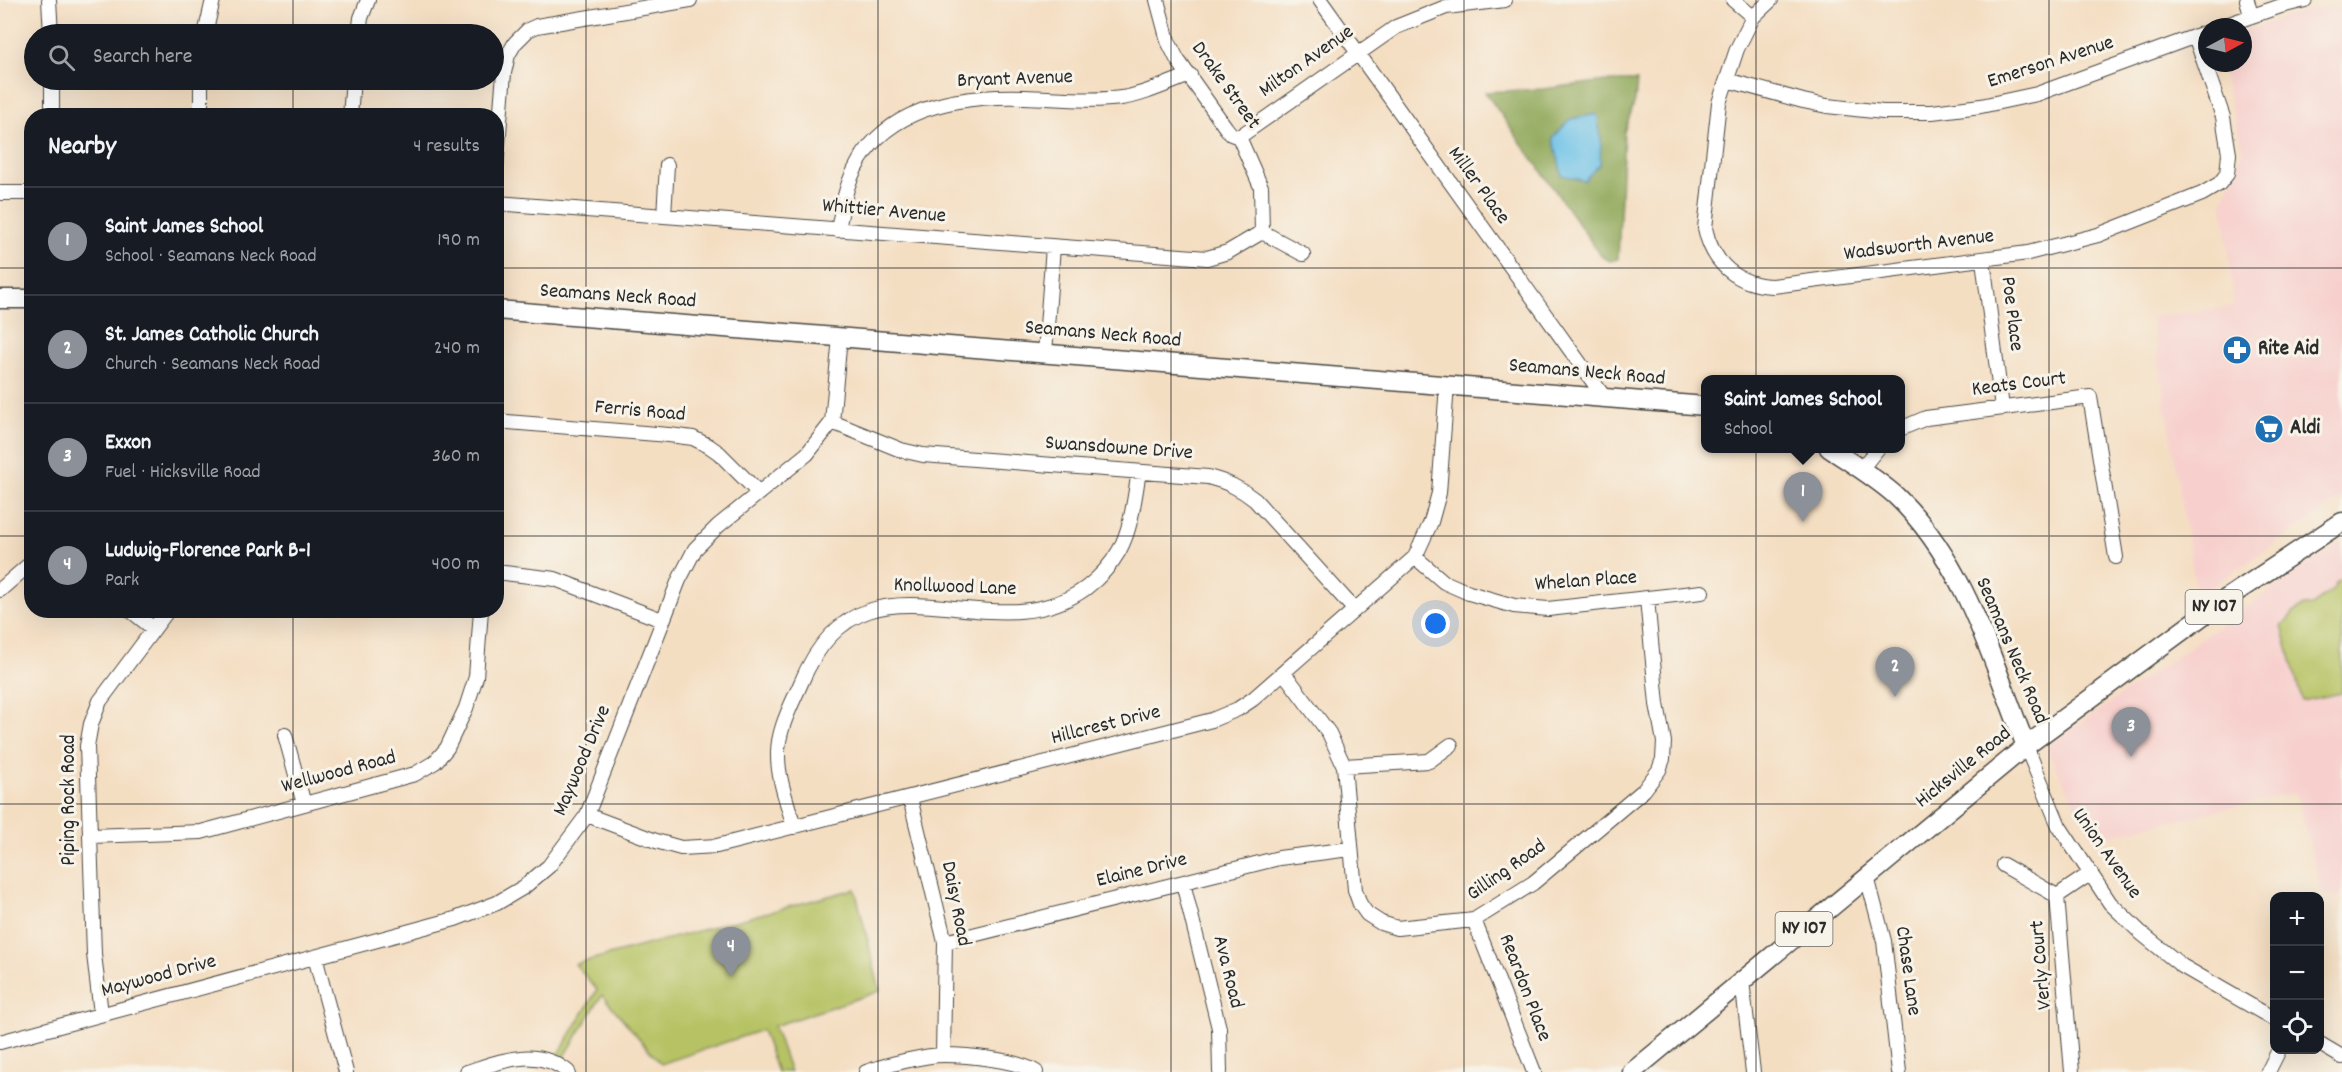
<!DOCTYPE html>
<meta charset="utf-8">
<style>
:root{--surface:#171b24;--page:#242831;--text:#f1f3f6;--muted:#9ea1a6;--line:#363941;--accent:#8c9099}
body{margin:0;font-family:Dekko,sans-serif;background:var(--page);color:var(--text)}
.controls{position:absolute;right:18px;bottom:18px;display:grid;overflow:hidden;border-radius:12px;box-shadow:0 6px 24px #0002}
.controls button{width:54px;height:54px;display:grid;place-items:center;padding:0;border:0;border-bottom:2px solid var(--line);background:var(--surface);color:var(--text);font:30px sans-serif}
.compass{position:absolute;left:2198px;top:18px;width:54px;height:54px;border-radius:50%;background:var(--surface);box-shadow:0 6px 24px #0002;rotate:83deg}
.you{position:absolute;left:1436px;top:624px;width:21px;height:21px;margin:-15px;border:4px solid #fff;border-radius:50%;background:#1a73e8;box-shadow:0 0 0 9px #1a73e833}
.badge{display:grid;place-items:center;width:39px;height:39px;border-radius:50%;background:var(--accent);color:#fff;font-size:20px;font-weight:700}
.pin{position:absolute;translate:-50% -50px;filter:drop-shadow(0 2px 3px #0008)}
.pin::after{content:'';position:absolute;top:32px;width:21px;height:18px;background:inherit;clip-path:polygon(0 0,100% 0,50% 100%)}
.popup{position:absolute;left:1701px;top:375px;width:204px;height:78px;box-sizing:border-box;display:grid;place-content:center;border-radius:12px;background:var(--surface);filter:drop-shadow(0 2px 4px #0005);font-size:20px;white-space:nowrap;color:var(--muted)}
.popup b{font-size:22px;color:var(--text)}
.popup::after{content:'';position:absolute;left:50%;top:100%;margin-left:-12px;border:12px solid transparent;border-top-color:var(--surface)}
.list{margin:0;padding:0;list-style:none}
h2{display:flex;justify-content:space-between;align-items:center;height:78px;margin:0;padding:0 24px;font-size:26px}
h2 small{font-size:20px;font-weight:400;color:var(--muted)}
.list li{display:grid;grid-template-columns:39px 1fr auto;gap:18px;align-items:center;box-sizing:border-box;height:108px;padding:0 24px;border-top:2px solid var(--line)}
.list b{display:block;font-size:22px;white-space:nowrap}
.list p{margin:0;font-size:20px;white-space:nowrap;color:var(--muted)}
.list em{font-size:20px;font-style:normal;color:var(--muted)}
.icon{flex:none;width:33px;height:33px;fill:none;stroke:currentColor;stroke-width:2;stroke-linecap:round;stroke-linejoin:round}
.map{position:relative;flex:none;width:2342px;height:1072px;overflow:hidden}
.search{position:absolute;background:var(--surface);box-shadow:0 6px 24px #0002;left:24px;top:24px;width:480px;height:66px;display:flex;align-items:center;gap:15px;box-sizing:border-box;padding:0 21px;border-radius:33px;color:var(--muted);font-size:22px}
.panel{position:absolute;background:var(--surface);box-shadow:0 6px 24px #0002;left:24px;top:108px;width:480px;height:510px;border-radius:24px}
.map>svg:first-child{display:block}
</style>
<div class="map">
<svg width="2342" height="1072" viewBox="0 0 2342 1072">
<rect width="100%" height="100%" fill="#f7f3e8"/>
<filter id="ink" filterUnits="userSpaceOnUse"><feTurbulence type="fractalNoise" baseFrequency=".0167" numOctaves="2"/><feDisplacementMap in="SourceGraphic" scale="12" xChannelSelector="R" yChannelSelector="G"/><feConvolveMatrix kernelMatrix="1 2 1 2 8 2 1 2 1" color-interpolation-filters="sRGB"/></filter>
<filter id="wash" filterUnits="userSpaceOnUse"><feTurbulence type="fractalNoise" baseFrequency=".008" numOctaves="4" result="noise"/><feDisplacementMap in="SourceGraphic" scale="24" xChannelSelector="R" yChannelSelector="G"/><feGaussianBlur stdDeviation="1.35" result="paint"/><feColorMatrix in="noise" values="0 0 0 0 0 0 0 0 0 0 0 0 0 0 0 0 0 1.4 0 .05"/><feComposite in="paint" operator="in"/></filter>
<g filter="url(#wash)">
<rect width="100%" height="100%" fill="#f4dec2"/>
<path fill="#f7d0cd" d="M 2342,7 L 2342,498 L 2197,597 L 2151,317 L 2234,306 L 2223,201 L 2243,152 L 2220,63 L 2243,63 L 2243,31 L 2310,9 Z
M 2342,541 L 2342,896 L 2325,896 L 2322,892 L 2296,793 L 2093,839 L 2046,747 Z"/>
<path fill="#b6c264" stroke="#707648" stroke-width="1.5" d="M 2342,579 L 2342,693 L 2302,701 L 2282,626 L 2294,612 L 2304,606 L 2312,605 L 2334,589 L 2336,583 Z
M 855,889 L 880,991 L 774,1026 L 790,1072 L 777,1072 L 762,1030 L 661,1064 L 602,995 L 563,1059 L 557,1057 L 597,990 L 575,964 Z"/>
<path fill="#90a85a" stroke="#5e6a42" stroke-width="1.5" d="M 1606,81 L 1637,81 L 1635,101 L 1624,132 L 1618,259 L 1610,261 L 1602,257 L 1485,92 L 1543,89 Z"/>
<path fill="#6bc1e8" stroke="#4b768a" stroke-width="1.5" d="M 1597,114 L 1601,139 L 1600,164 L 1584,181 L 1562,175 L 1553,138 L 1570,119 Z"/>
</g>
<g filter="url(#ink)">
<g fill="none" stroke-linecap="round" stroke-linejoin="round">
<g stroke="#494642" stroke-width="16">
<path id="minor" d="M 49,0 L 51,34
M 1157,0 L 1168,41 L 1177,59 L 1226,128 L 1231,134 L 1239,137 L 1261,187 L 1262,232
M 1320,0 L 1604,397
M 1733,0 L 1753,17
M 1771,0 L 1753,17 L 1737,49 L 1719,103 L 1705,228 C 1712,263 1737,285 1773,286 L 2028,253 L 2098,235 L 2202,194 L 2219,184 L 2227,174 L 2229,154 L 2223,117 L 2195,36
M 2247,0 L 2251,16
M 2220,27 L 2281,6 L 2305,0
M 205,34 L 213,0
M 359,34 L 361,18 L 368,0
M 52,80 L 52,116
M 201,80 L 201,116
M 1727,80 L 1803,101 L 1827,106 L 1883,112 L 1932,112 L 1981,106 L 2037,94 L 2207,32
M 350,116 L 353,80
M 1239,137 L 1396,27 L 1446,7 L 1505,0
M 496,169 L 504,73 L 508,55 L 515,43 L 528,30 L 537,26 L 690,0
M 0,193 L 32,193
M 496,203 L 1207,258 L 1228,252 L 1262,232
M 664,216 L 667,165
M 838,230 C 842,209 845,188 855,169 C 886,106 962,95 1025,97 C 1057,98 1090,102 1121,98 C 1144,95 1168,83 1190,75
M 1262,232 L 1303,254
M 1983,260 L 2002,408
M 1045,353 L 1053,247
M 496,421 L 669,435 L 693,438 L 709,446 L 719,453 L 759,493
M 832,422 L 901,450 L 923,455 L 1208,477 C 1227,482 1240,488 1255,500 L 1354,609
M 1900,429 L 1926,418 L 2090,397 L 2116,557
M 1861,469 L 1878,448
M 1415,557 L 1444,582 L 1469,593 L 1514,606 L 1548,609 L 1702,592
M 496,572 L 555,579 L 662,620
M 0,590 L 32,562
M 130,610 L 154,629
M 1284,673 L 1329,733 L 1344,766 L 1355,890 L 1360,904 L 1367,914 L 1381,923 L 1397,928 L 1474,920 L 1533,883 L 1644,790 L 1659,770 L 1663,759 L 1664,742 L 1657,704 L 1647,599
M 285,735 L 304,804
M 2026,746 L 2059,826 L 2110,903 L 2141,933 L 2182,966 L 2274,1019
M 1344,766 L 1429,761 L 1451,745
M 910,798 L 945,942 L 943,1055
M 587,815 L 656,841 L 681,848 L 717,846 L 1212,720 L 1238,709 L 1253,699 L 1415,557 L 1431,522 L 1439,493 L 1447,385
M 794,827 C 788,804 778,780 778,756 C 777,731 791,706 801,683 C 863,534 989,658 1086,588 C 1099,578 1111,565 1119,551 C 1132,527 1134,499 1139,472
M 91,836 L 201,832 L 415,774 L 435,762 L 447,748 L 466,708 L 476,677 L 481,610
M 2003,865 L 2057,896
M 1867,877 L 1884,941 L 1899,1072
M 1183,883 L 1219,1028 L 1220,1072
M 1474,920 L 1534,1072
M 945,942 L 1279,858 L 1350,849
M 315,957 L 346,1072
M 1742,981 L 1753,1072
M 101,1014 L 94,954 L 87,746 L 91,724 L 100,701 L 168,610
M 0,1042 L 455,919 L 497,903 L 524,887 L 549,866 L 587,815 L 679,580 L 695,549 L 718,526 L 807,454 L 832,422 L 840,337
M 2320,1044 L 2342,1057
M 467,1072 C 502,1061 536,1046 568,1072
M 866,1072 C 886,1065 924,1055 944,1055 C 967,1055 1017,1060 1036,1072
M 2072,1072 L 2057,896 L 2091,873
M 2268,1072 L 2279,1050"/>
</g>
<g stroke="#494642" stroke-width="21">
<path id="major" d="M 0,299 L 32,299
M 496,310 L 1706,406
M 1829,448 C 1851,463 1876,478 1896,496 C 1965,561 1992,661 2026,746
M 1632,1072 L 2026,746 L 2224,600 L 2342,522"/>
</g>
<use href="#minor" stroke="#fff" stroke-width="14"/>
<use href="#major" stroke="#fff" stroke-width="18"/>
</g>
</g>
<path fill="none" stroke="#2b2b2b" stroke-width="1.5" stroke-opacity="0.55" d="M 293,0 L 293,34M 586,0 L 586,1072M 878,0 L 878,1072M 1171,0 L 1171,1072M 1464,0 L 1464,1072M 1756,0 L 1756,1072M 2049,0 L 2049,1072M 293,80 L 293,116M 0,268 L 32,268M 496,268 L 2342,268M 0,536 L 32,536M 496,536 L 2342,536M 293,610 L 293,1072M 0,804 L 2342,804"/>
<defs>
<g id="pharmacy-disc" transform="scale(1.5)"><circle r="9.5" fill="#1f6fb2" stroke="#f7f3e8"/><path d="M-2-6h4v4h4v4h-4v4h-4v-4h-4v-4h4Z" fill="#fff"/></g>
<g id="supermarket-disc" transform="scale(1.5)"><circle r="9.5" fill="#1f6fb2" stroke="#f7f3e8"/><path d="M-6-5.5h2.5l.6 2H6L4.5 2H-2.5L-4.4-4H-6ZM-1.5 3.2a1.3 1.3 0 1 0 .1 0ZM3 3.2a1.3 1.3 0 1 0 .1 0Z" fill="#fff"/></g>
</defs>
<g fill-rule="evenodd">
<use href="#pharmacy-disc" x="2237" y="350"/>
<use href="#supermarket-disc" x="2269" y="429"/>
</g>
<g text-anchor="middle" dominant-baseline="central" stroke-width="6" stroke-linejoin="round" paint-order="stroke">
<g fill="#f7f3e8" stroke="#686764" stroke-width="1.5">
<rect x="2185.5" y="590" width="57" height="34" rx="4.5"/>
<rect x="1775.5" y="912" width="57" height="34" rx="4.5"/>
</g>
<g font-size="20" font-weight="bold" fill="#2b2b2b">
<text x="2214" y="607">NY 107</text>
<text x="1804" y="929">NY 107</text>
</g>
<g font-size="21" fill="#2b2b2b" stroke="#f7f3e8">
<text transform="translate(1307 62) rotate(-35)">Milton Avenue</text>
<text transform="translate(2051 63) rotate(-18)">Emerson Avenue</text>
<text transform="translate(1015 80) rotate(-2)">Bryant Avenue</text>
<text transform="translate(1225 86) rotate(54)">Drake Street</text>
<text transform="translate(1478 186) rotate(54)">Miller Place</text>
<text transform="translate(884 212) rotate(5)">Whittier Avenue</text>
<text transform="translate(1919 246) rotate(-7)">Wadsworth Avenue</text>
<text transform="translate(618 297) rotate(4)">Seamans Neck Road</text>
<text transform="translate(2011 314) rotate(83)">Poe Place</text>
<text transform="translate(1103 335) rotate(5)">Seamans Neck Road</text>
<text transform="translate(1587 373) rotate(5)">Seamans Neck Road</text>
<text transform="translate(2019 385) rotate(-7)">Keats Court</text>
<text transform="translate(640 412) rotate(5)">Ferris Road</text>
<text transform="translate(1119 449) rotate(4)">Swansdowne Drive</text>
<text transform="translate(1586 582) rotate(-4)">Whelan Place</text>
<text transform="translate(955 588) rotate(2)">Knollwood Lane</text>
<text transform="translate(2011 651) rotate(67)">Seamans Neck Road</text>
<text transform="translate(1106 726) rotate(-14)">Hillcrest Drive</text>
<text transform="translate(583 761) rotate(-67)">Maywood Drive</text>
<text transform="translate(1964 768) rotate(-39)">Hicksville Road</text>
<text transform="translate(339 773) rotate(-15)">Wellwood Road</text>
<text transform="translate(70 800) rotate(-90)">Piping Rock Road</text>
<text transform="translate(2106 854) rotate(55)">Union Avenue</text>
<text transform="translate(1142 871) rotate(-14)">Elaine Drive</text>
<text transform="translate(1507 871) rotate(-35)">Gilling Road</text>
<text transform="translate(955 904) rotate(79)">Daisy Road</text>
<text transform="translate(2042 965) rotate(-95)">Verly Court</text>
<text transform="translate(1907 971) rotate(82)">Chase Lane</text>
<text transform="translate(1227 972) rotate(76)">Ava Road</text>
<text transform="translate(159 977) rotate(-15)">Maywood Drive</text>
<text transform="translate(1524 988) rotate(69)">Reardon Place</text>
</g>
<g font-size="21" font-weight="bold" fill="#2b2b2b" stroke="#f7f3e8" text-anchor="start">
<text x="2258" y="350">Rite Aid</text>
<text x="2290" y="429">Aldi</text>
</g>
</g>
</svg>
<div class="controls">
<button>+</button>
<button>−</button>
<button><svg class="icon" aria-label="locate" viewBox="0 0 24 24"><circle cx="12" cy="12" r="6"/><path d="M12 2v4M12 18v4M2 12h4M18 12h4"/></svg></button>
</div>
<svg class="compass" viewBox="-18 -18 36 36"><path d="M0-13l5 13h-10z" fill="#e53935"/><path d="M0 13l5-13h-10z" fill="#9ea1a6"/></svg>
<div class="you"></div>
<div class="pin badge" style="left:1803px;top:522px">1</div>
<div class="popup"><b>Saint James School</b>School</div>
<div class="pin badge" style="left:1895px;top:697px">2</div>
<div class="pin badge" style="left:2131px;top:757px">3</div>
<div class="pin badge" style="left:731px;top:977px">4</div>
<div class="search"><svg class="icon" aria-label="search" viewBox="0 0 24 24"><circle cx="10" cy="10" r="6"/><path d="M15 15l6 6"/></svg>Search here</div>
<section class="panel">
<h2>Nearby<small>4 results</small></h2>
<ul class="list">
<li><span class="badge">1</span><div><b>Saint James School</b><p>School · Seamans Neck Road</p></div><em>190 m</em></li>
<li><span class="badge">2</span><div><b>St. James Catholic Church</b><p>Church · Seamans Neck Road</p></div><em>240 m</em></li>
<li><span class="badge">3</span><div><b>Exxon</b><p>Fuel · Hicksville Road</p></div><em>360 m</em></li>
<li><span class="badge">4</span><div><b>Ludwig-Florence Park B-1</b><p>Park</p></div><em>400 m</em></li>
</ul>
</section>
</div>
